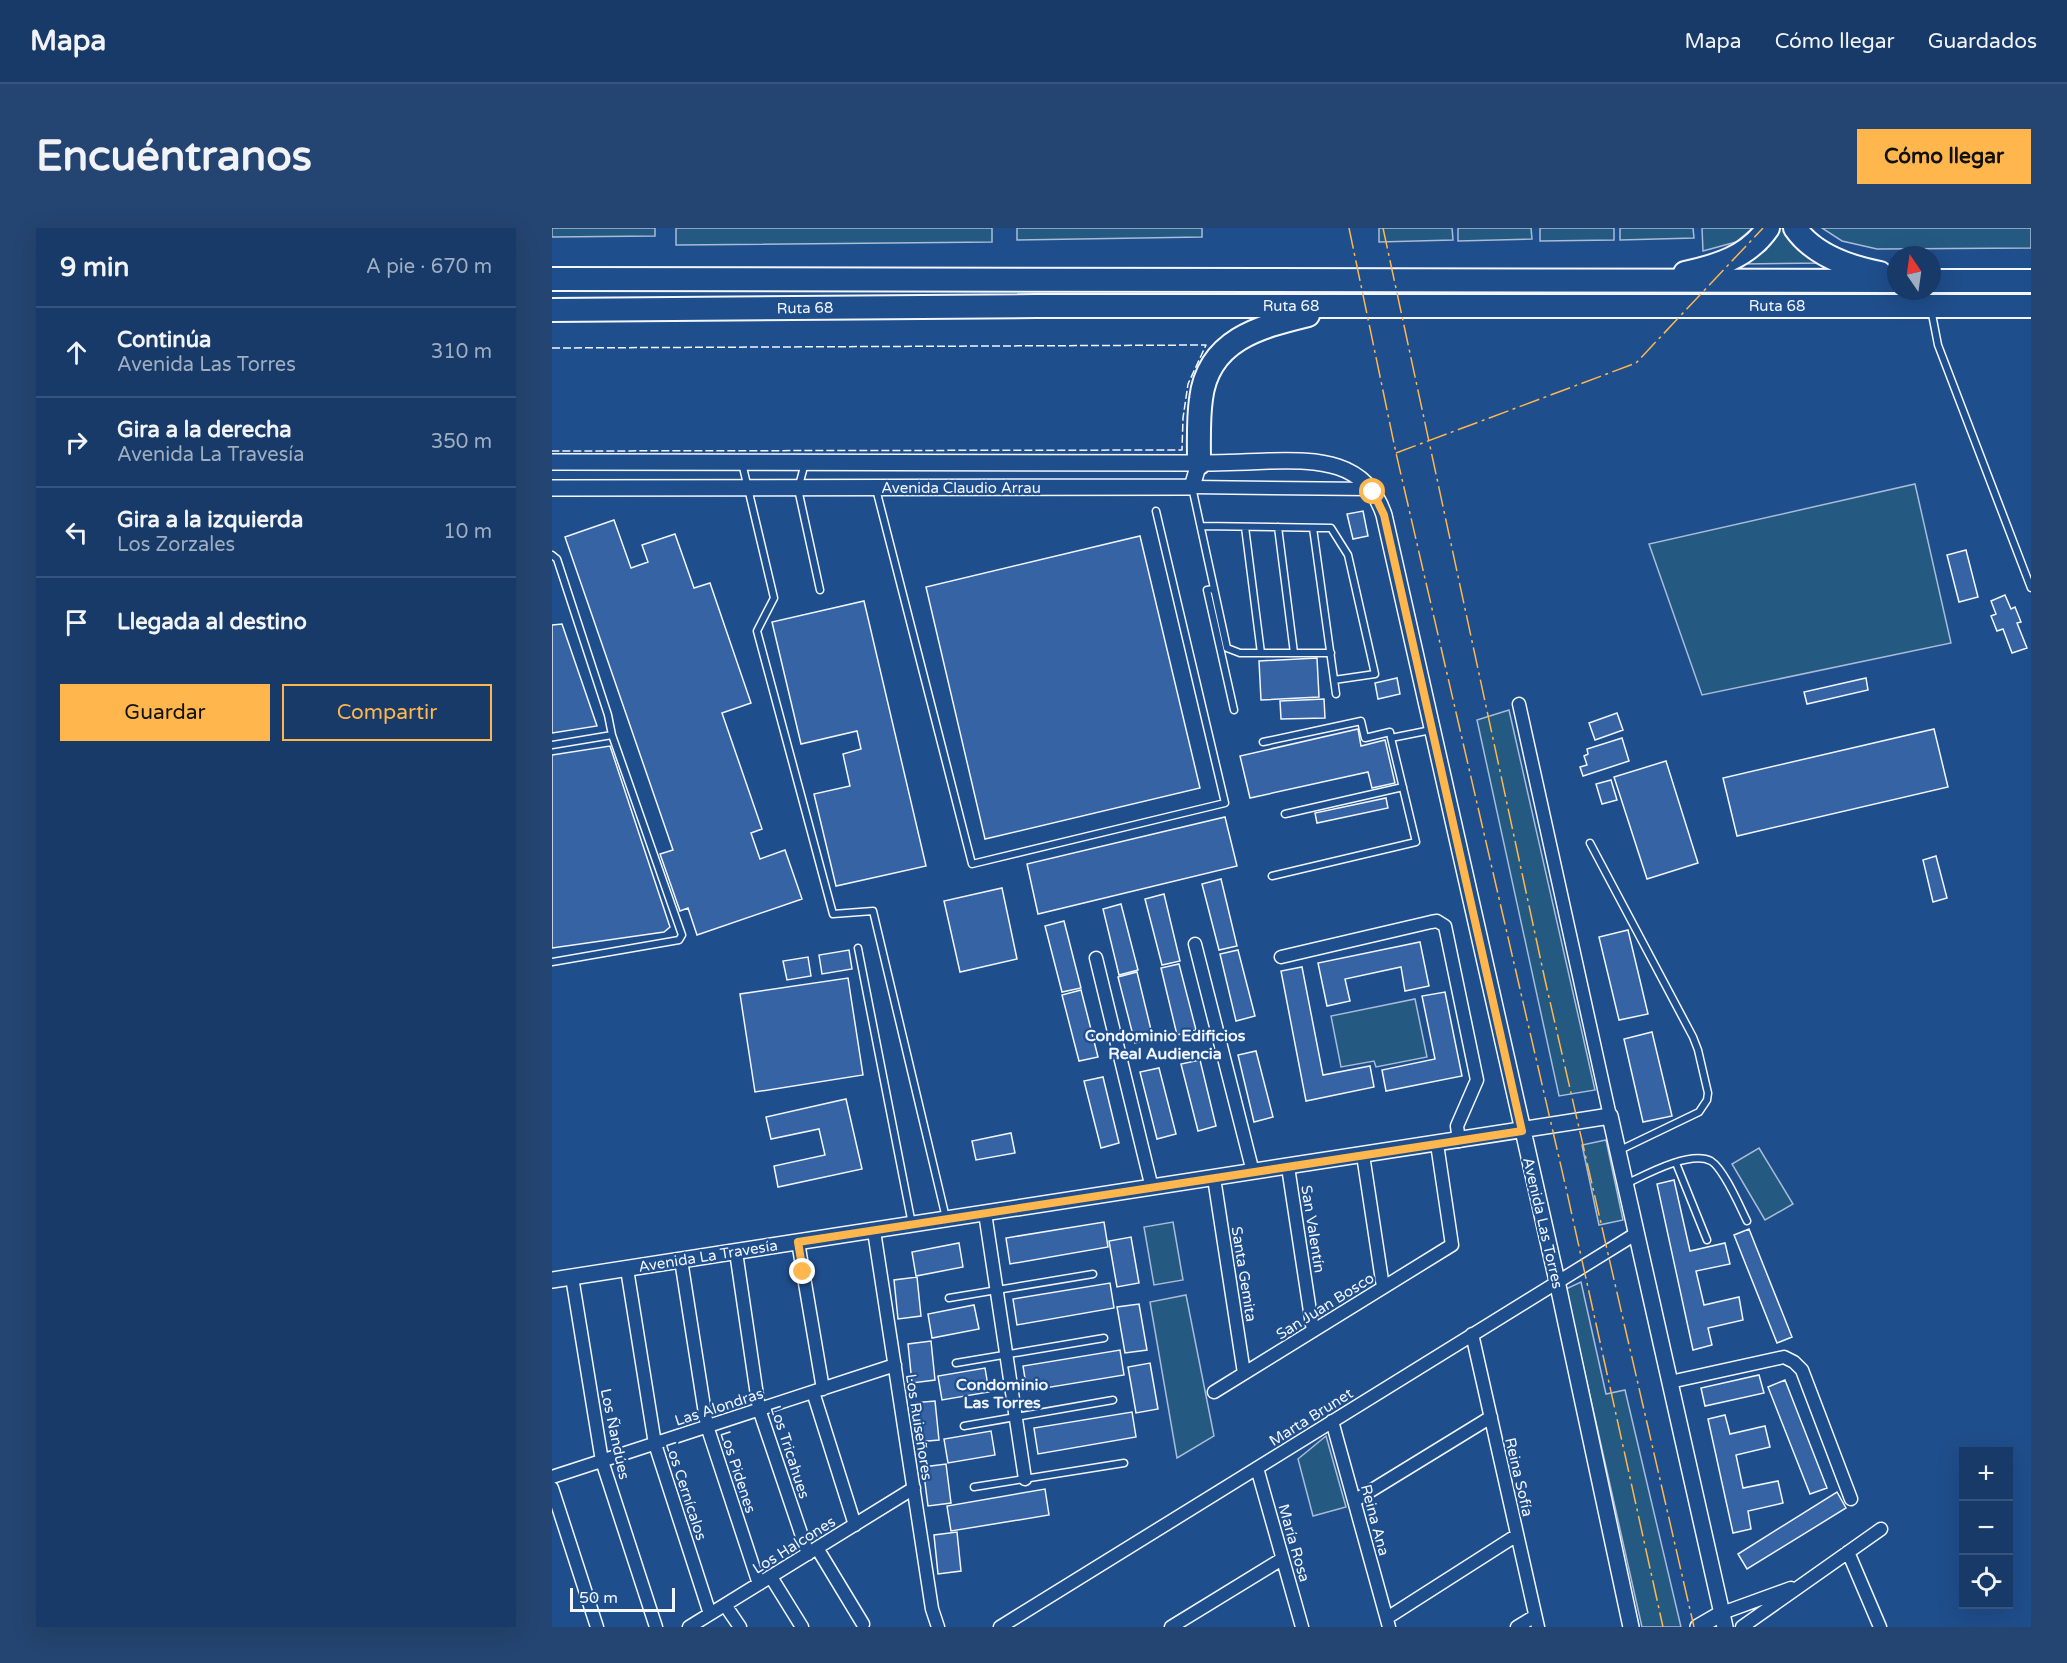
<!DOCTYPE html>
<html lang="es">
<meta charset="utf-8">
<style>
:root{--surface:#173a69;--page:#244571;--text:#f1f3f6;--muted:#9eadc0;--line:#36547d;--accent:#ffb74d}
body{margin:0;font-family:"Varela Round",sans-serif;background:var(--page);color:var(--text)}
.controls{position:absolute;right:18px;bottom:18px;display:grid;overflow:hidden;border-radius:0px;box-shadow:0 6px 24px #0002}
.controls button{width:54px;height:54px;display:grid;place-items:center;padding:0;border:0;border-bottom:2px solid var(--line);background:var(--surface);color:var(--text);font:30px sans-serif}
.compass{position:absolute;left:1335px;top:18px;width:54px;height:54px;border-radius:50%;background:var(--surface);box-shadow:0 6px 24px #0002;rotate:347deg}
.scale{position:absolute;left:18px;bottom:15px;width:105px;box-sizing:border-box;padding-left:6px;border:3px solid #f2f6ff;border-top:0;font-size:16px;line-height:21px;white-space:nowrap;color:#f2f6ff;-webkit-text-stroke:4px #1f4e8c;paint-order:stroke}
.stop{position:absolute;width:18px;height:18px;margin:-14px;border:4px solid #ffb74d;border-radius:50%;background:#fff}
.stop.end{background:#ffb74d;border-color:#fff;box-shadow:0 2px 6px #0008}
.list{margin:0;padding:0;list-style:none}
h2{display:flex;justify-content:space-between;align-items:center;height:78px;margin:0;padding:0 24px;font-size:26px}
h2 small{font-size:20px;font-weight:400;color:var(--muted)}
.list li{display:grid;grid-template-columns:39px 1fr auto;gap:18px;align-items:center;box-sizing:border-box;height:90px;padding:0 24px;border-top:2px solid var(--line)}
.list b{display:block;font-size:22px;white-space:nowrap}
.list p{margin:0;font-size:20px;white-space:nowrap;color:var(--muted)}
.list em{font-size:20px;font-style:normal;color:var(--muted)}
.actions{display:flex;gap:12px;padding:18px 24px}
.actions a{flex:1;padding:14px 0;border:2px solid var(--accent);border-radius:0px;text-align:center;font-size:21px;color:var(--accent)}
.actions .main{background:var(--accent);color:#111}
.icon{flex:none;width:33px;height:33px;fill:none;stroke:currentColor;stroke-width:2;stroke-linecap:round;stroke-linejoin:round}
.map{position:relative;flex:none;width:1479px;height:1399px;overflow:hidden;border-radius:0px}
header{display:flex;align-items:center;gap:36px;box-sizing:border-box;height:84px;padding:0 30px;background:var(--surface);border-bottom:2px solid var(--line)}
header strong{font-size:28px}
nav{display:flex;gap:33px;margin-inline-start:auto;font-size:21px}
.intro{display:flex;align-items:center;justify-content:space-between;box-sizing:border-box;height:144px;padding:0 36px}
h1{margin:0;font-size:42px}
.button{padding:15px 27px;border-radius:0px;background:var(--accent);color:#111;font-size:21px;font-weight:700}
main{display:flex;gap:36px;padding:0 36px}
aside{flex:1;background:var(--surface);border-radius:0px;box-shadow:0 6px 24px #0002}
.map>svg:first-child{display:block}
</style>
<header>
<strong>Mapa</strong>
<nav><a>Mapa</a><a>Cómo llegar</a><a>Guardados</a></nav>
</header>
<div class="intro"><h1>Encuéntranos</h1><a class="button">Cómo llegar</a></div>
<main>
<aside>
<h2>9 min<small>A pie · 670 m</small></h2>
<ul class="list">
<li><svg class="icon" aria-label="ahead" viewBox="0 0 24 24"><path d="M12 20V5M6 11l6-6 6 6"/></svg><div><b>Continúa</b><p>Avenida Las Torres</p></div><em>310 m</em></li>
<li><svg class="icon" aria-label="right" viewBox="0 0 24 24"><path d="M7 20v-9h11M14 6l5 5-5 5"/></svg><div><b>Gira a la derecha</b><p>Avenida La Travesía</p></div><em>350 m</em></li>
<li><svg class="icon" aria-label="left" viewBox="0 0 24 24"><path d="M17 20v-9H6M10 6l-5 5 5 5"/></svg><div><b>Gira a la izquierda</b><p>Los Zorzales</p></div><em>10 m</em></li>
<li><svg class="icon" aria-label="arrive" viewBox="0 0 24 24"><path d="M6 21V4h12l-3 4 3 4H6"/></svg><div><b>Llegada al destino</b></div></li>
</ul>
<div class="actions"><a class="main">Guardar</a><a>Compartir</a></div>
</aside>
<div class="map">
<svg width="1479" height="1399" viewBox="0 0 1479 1399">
<rect width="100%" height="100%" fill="#1f4e8c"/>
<path fill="#245a82" stroke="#a8bbd7" stroke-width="1.5" d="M 0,0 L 103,0 L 103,8 L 0,9 Z
M 124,0 L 440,0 L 440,14 L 124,17 Z
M 465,0 L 650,0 L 650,9 L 465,12 Z
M 827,0 L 900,0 L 901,12 L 827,14 Z
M 906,0 L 979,0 L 980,11 L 906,13 Z
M 988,0 L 1062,0 L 1062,12 L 988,13 Z
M 1068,0 L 1141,0 L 1142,10 L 1068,12 Z
M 1150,0 L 1201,0 L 1184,14 L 1151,23 Z
M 1227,0 L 1234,0 C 1243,21 1252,25 1272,35 L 1190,36 L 1214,22 Z
M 1270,0 L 1479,0 L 1479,20 L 1325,21 L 1290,13 Z
M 1363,256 L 1399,415 L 1150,467 L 1097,316 Z
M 957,482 L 1043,862 L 1007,868 L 925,492 Z
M 863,771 L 875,829 L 824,839 L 822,833 L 789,839 L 779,788 Z
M 1054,912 L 1071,992 L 1047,997 L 1030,917 Z
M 1207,920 L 1241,976 L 1213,992 L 1180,936 Z
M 621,994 L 631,1052 L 602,1057 L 592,999 Z
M 1029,1054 L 1054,1166 L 1073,1162 L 1129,1399 L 1090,1399 L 1014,1061 Z
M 634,1067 L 662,1208 L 625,1230 L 598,1074 Z
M 774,1208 L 794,1279 L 761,1288 L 746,1231 Z"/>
<path fill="#3563a3" stroke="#f2f6ff" stroke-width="1.5" d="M 811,283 L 816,308 L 801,311 L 795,286 Z
M 62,292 L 79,340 L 96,334 L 90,317 L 123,306 L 142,360 L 158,355 L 199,475 L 170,485 L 210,601 L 199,605 L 208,631 L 233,622 L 250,671 L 145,707 L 136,680 L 128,683 L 108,626 L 121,622 L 13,309 Z
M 588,308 L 648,560 L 433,611 L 374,359 Z
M 1414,322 L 1426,369 L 1407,374 L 1395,327 Z
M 1453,367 L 1459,381 L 1463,379 L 1469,394 L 1465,395 L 1475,420 L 1460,425 L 1451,401 L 1445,403 L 1439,388 L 1444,386 L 1439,373 Z
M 312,373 L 374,638 L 284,658 L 262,566 L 298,558 L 291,526 L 309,521 L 305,503 L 249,516 L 220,394 Z
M 10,396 L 45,498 L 0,505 L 0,397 Z
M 765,430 L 767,469 L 709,472 L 707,433 Z
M 845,450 L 848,466 L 826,471 L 823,455 Z
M 1314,450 L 1316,462 L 1255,476 L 1252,464 Z
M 772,471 L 773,490 L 729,491 L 728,473 Z
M 1065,485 L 1071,502 L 1043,512 L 1037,495 Z
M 806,501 L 809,518 L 833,512 L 843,555 L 820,560 L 816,544 L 698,570 L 688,528 Z
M 1382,501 L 1396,559 L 1185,608 L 1171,550 Z
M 1070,510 L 1077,533 L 1031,548 L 1028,539 L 1035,537 L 1032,528 L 1036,526 L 1035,521 Z
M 58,518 L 118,699 L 112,704 L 0,720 L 0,527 Z
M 1114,533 L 1146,635 L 1095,651 L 1062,549 Z
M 1059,552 L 1065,572 L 1050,576 L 1044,556 Z
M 834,570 L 836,580 L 765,595 L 763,585 Z
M 673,589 L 685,638 L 486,686 L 475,636 Z
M 1384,628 L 1395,670 L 1381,674 L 1371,632 Z
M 669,651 L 685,718 L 667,722 L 650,656 Z
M 450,660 L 465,731 L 408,744 L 392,673 Z
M 612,666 L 628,733 L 610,737 L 593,671 Z
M 569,676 L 586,742 L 567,747 L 551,681 Z
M 512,693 L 529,760 L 510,764 L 493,698 Z
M 1076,702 L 1096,786 L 1067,792 L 1047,709 Z
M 868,714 L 877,758 L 853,763 L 849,739 L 793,751 L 798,773 L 775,778 L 766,735 Z
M 297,722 L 300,741 L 270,746 L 267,727 Z
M 686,722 L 703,788 L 684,793 L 668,726 Z
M 256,729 L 259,748 L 235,752 L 231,733 Z
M 627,736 L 644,802 L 625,807 L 609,740 Z
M 750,739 L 771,847 L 818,838 L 822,859 L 754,873 L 729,743 Z
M 585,744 L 601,810 L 583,815 L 566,749 Z
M 296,750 L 311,847 L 203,864 L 188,766 Z
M 529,762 L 546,829 L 527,833 L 510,767 Z
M 893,764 L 910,848 L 834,863 L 830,842 L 883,831 L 870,768 Z
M 1100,804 L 1120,888 L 1091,894 L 1072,811 Z
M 704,823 L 721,889 L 702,894 L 686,827 Z
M 648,832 L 664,898 L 646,903 L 629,836 Z
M 607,840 L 624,906 L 605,911 L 588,844 Z
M 551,849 L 567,915 L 549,920 L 532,853 Z
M 294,871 L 310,941 L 226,959 L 222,938 L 273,927 L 267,901 L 219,911 L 214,889 Z
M 459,905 L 463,925 L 424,932 L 420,913 Z
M 1122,952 L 1138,1023 L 1173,1015 L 1178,1036 L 1144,1043 L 1152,1077 L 1187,1069 L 1191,1092 L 1156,1100 L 1160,1117 L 1141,1122 L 1105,956 Z
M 552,994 L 556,1019 L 458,1036 L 454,1010 Z
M 1197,1001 L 1240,1109 L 1225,1115 L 1182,1007 Z
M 579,1009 L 587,1055 L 565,1059 L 557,1013 Z
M 407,1015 L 411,1039 L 364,1048 L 360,1024 Z
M 365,1049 L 369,1088 L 346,1091 L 342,1052 Z
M 558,1055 L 562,1080 L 465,1097 L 461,1071 Z
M 587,1076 L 595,1122 L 573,1125 L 565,1079 Z
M 422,1077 L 427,1101 L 380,1110 L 376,1086 Z
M 379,1113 L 383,1152 L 360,1155 L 356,1116 Z
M 568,1122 L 572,1147 L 475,1163 L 471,1138 Z
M 598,1135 L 606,1181 L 584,1185 L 576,1139 Z
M 433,1140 L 437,1164 L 390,1172 L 386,1148 Z
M 1207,1147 L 1212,1165 L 1153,1178 L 1149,1160 Z
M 1233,1152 L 1275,1260 L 1258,1266 L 1216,1159 Z
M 383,1173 L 387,1212 L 364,1214 L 360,1175 Z
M 580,1184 L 584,1209 L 486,1226 L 482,1200 Z
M 1173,1187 L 1178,1206 L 1213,1198 L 1218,1219 L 1184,1227 L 1191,1260 L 1226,1253 L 1231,1275 L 1196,1283 L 1199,1301 L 1181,1305 L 1156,1191 Z
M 439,1203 L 443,1227 L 396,1235 L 392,1211 Z
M 394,1236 L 399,1275 L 376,1278 L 371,1239 Z
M 493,1261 L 497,1287 L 399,1303 L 395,1278 Z
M 1285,1264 L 1294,1280 L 1195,1341 L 1186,1326 Z
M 405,1304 L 409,1343 L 386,1346 L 382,1307 Z"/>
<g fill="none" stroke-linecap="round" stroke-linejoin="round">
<g stroke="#f2f6ff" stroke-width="9">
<path id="service" d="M 1379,81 L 1386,117 L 1479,360
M 190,235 L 222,370 L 205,403 L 281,686 L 321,683 L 394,990
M 253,235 L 246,261 L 268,362
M 640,259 L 675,420 L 688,425 L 779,425
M 324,261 L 420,636 L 673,575 L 604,283
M 649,298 L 779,300 L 796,327 L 823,446 L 782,452
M 693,299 L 709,425
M 726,299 L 742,425
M 761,300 L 784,466
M 0,327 L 5,331 L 56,487 L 60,507 L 0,517
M 662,361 L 655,362 L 682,482
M 711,514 L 809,493 L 813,510 L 838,504 L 839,510
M 733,586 L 851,559
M 1038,615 L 1141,809 L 1146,822 L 1156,865 L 1155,872 L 1147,884 L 1066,923
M 720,648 L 864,614 L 839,510 L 879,502
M 306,720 L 360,996
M 0,734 L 127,712 L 130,707 L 60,507
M 1124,935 L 1155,1012
M 1074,956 C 1093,947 1138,922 1159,933 C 1172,941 1188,979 1195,993
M 397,1070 L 541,1046
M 404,1135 L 552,1110
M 412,1198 L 561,1172
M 422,1259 L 572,1235"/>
</g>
<g stroke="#f2f6ff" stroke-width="15">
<path id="minor" d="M 640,259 L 818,261
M 967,476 L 1058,888
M 643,716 L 701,944
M 729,729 L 879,694 L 885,693 L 893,698 L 925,852 L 905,898 L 907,913
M 544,730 L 600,960
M 811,927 L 831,1059
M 736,939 L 761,1103
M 662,950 L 692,1145
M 433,985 L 473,1251
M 322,1003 L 380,1381 L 386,1399
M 246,1014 L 271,1161
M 184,1024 L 207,1181 L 256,1326
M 129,1032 L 155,1198 L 207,1356
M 75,1041 L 103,1216 L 158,1386
M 20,1049 L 50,1233 L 104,1399
M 920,1106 L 986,1399
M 1118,1154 L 1232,1129 L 1242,1134 L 1250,1142 L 1299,1271
M 261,1164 L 303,1297
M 662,1164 L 900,1017 L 885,916
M 780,1193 L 837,1399
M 705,1240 L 750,1399
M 0,1249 L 343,1137
M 0,1260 L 45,1399
M 802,1273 L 939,1189
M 265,1320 L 311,1396
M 1296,1324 L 1328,1399
M 219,1349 L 250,1399
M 173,1377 L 188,1399
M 1170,1385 L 1239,1360
M 835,1390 L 965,1307
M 137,1399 L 362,1260
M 448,1399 L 1085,1005
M 619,1399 L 730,1331
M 965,1399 L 983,1388
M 1190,1399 L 1329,1301"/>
</g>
<g stroke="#f2f6ff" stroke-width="18">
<path id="tertiary" d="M 0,234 L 647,235 C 670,235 694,234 717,233 C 766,232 814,232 832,287 L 1005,1053 L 1079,1399
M 0,260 L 640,259 L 647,235
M 0,1052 L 1058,888 L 1173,1399
M 1146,1399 L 1170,1385"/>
</g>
<g stroke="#f2f6ff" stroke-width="26">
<path id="motorway" d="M 1243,0 C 1261,26 1297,39 1328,45
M 1133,45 C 1165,38 1196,29 1216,0
M 0,51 L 1344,53
M 1380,53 L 1479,53
M 0,82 L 484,78 L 1479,78
M 647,235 C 647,214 646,192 649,171 C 656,112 707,99 756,87"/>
</g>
<use href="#service" stroke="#1f4e8c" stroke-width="6"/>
<use href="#minor" stroke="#1f4e8c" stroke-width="12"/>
<use href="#tertiary" stroke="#1f4e8c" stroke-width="15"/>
<use href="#motorway" stroke="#1f4e8c" stroke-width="22"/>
<path stroke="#f2f6ff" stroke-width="1.5" stroke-dasharray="8 3" stroke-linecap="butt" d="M 0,120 L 654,117 L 636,156 L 631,190 L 630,222 L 0,223"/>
<path stroke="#ffb74d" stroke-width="1.5" stroke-dasharray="21 4.5 3 4.5" stroke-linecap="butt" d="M 797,0 L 844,225 L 1014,960 L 1111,1399
M 831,0 L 993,752 L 1142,1399
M 844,225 L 1084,135 L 1211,0"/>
</g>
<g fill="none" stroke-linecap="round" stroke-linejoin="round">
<path stroke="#ffb74d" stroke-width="8" d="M 251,1044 L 246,1014 L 970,903 L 832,287 L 821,264"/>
</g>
<g text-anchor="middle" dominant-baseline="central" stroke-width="4.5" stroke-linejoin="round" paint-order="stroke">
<g font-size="15" fill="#f2f6ff" stroke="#1f4e8c">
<text x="739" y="78">Ruta 68</text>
<text x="1225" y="78">Ruta 68</text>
<text transform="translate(253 80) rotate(-1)">Ruta 68</text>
<text x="409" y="260">Avenida Claudio Arrau</text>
<text transform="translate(991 995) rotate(77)">Avenida Las Torres</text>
<text transform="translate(761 1001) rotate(81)">San Valentín</text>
<text transform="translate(156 1028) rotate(-9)">Avenida La Travesía</text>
<text transform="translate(692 1046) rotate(81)">Santa Gemita</text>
<text transform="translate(773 1078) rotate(-32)">San Juan Bosco</text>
<text transform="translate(167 1179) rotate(-18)">Las Alondras</text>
<text transform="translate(759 1189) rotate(-32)">Marta Brunet</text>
<text transform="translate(367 1199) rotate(81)">Los Ruiseñores</text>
<text transform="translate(63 1206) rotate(78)">Los Ñandúes</text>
<text transform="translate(238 1224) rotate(72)">Los Tricahues</text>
<text transform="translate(186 1244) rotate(72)">Los Pidenes</text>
<text transform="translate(967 1249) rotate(77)">Reina Sofía</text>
<text transform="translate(134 1263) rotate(72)">Los Cernícalos</text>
<text transform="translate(823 1292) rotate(75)">Reina Ana</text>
<text transform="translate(742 1315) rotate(74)">María Rosa</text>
<text transform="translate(242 1317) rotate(-32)">Los Halcones</text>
</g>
<g font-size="16" font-weight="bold" fill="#f2f6ff" stroke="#1f4e8c">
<text x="613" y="808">Condominio Edificios<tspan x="613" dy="18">Real Audiencia</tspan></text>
<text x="450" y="1157">Condominio<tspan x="450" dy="18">Las Torres</tspan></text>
</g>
</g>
</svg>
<div class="controls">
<button>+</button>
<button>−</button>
<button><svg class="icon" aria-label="locate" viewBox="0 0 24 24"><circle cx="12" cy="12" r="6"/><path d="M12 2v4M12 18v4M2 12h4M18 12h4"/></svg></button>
</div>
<svg class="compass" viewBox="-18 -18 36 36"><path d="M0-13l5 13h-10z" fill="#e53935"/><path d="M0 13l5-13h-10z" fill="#9eadc0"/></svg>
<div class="scale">50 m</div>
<div class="stop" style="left:821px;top:264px"></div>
<div class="stop end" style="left:251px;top:1044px"></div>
</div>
</main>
